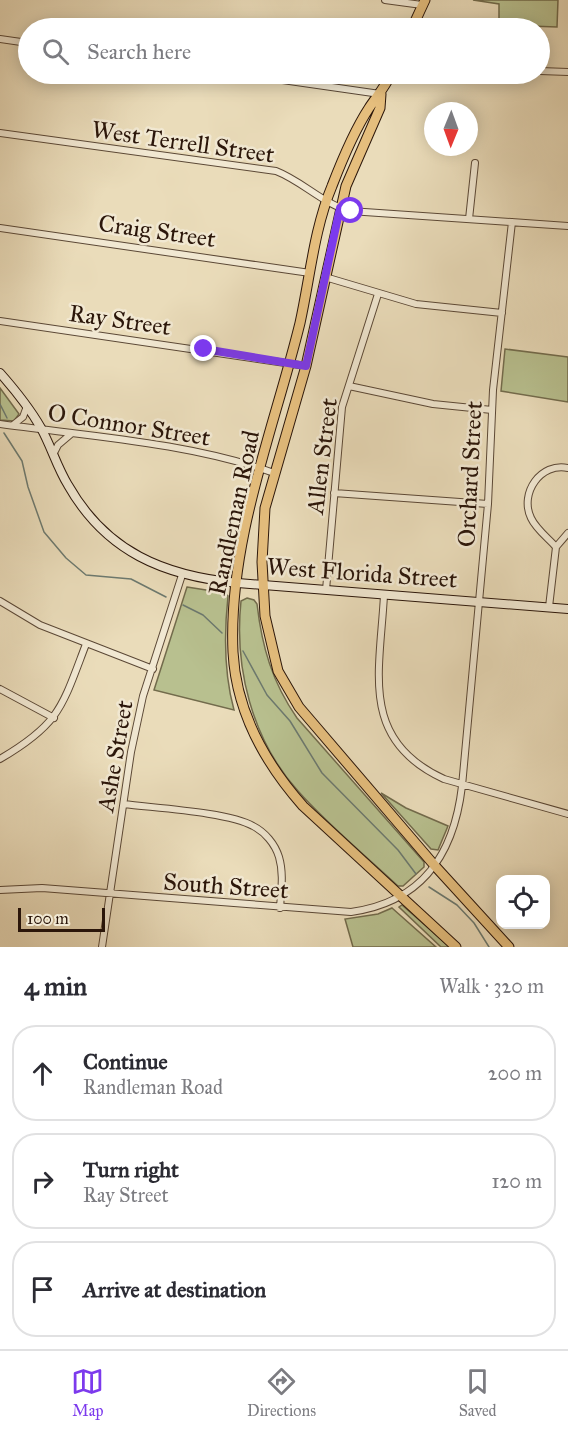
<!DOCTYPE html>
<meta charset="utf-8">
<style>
:root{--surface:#fff;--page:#f2f2f3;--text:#2b2b33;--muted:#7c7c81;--line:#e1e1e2;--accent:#7c3aed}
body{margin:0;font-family:"IM FELL Great Primer",serif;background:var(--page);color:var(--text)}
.controls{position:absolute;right:18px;bottom:18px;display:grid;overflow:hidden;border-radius:12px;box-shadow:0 3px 15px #0003}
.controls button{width:54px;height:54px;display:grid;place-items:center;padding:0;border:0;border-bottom:2px solid var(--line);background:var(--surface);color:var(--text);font:30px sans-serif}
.compass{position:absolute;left:424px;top:102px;width:54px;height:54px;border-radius:50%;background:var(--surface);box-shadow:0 3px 15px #0003;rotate:181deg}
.scale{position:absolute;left:18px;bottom:15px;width:87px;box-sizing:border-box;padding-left:6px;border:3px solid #2b160a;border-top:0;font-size:16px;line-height:21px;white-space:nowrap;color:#2b160a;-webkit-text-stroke:4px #f1e8d2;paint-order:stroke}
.stop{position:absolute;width:18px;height:18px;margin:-14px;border:4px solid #7c3aed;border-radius:50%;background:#fff}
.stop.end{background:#7c3aed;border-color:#fff;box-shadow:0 2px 6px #0008}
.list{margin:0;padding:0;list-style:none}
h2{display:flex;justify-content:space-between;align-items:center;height:78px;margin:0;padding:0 24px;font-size:26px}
h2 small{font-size:20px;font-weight:400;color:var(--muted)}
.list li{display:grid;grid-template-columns:39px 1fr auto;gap:18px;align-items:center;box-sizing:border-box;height:96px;margin:0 12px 12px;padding:0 12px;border:2px solid var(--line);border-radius:24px}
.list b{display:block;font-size:22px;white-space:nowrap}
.list p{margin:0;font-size:20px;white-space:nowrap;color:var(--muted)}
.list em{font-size:20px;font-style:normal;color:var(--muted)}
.icon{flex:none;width:33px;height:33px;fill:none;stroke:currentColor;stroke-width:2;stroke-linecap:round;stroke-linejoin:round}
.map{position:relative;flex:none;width:568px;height:947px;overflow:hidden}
.search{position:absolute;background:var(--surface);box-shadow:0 3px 15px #0003;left:18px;right:18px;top:18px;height:66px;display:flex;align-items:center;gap:15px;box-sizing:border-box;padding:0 21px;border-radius:33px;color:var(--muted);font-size:22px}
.sheet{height:402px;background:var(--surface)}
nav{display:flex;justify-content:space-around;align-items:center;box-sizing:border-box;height:84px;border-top:2px solid var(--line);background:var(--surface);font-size:16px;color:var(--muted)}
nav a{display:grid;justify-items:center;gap:3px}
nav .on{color:var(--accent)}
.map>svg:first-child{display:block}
</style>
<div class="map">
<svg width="568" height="947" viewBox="0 0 568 947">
<rect width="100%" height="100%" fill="#eadcba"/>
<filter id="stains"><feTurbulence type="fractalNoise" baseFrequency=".00333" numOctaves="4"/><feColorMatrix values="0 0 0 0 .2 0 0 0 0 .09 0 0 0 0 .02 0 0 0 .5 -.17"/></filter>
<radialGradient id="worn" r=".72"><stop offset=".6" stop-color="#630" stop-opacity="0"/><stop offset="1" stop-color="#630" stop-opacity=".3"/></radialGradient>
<path fill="#b8c08f" stroke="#726b4c" stroke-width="1.5" d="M 473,0 L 558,0 L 557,27 L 499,25 L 499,4 Z
M 505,349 L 568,357 L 568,402 L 501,391 Z
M 0,388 L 19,414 L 14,421 L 0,420 Z
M 187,587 L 225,593 L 228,596 C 224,634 224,674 234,710 L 154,690 Z
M 247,598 L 254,600 L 257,604 C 262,647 272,682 297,718 L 424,862 L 424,867 L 403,886 L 398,886 C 365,855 328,825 298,791 C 252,740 234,668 241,601 Z
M 381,793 L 406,808 L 448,826 L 438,850 L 431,849 Z
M 402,905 L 450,947 L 441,947 L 399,907 Z
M 392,908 L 436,947 L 353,947 L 345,919 L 378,914 Z"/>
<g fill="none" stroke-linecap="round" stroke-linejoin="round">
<path stroke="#6c796f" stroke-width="1.5" d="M 0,404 L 7,418
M 4,433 L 22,461 L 28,487 L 44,532 L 66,558 L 86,575 L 131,579 L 166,597
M 183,605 L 203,615 L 222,633
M 243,651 L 267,695 L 290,721 L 322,773 L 398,850 L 416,874
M 429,887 L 457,905 L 474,923 L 489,947"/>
<g stroke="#5b4836" stroke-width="8">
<path id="minor" d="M 385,0 L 422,5
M 0,39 L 28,43
M 540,71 L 568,72
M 241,74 L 380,94
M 0,133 L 276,171 C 302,181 323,204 350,211 L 568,226
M 469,219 L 475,163
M 0,228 L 310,273
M 325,277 L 416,304 L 502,313
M 0,321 L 306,366
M 349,386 L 433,404 L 492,410
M 0,424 C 88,436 191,443 274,473
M 13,425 L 23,417 L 27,406
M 53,455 L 58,445 L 71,434
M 334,493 L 488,504
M 556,547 L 568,533
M 326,590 L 342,407 L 378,294
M 384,595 C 380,672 359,740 444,779 L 568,814
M 0,601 L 40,625 L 153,669
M 549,607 L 556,547 C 548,538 536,529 531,518 C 519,493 541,462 568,468
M 0,689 L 54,718
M 0,759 C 60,724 62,707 86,644
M 124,804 C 154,808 229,812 253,826 C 265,832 275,844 279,857 C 284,874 281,891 280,908
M 0,890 L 42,888 L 351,912 C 423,902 454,854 462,786 L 488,504 L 493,390 L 512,222
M 102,947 L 131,752 L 143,696 L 182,575"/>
</g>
<g stroke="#2b160a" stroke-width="10">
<path id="secondary" d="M 0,373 C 15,390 29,407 41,428 C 51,446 57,467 68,485 C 106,552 164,576 238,583 L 568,609"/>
</g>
<g stroke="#2b160a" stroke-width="11">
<path id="primary" d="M 412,28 L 425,0
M 391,74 C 385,87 377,96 369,108 C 354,131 342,160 332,186 C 314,229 310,278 300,323 C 274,429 228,541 233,652 C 236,711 265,763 303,806 L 456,947
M 381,94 L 380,108 L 346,186 L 306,366 L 265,508 L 262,562 L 265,616 L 278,671 L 299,707 L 435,866 L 509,947"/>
</g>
<use href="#minor" stroke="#f1e8d2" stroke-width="6"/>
<use href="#secondary" stroke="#f1e8d2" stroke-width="8"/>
<use href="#primary" stroke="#e5be7d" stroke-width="9"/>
</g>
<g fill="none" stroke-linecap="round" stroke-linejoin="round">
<path stroke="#7c3aed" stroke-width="8" d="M 204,349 L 306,366 L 340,208 L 351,211"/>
</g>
<g text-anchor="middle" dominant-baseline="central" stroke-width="5" stroke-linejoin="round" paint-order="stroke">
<g font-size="24" fill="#2b160a" stroke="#f1e8d2">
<text transform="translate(183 142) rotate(8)">West Terrell Street</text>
<text transform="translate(157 231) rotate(8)">Craig Street</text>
<text transform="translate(120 320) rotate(8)">Ray Street</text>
<text transform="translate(129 425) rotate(9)">O Connor Street</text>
<text transform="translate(322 456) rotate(-83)">Allen Street</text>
<text transform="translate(470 474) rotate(-87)">Orchard Street</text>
<text transform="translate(234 513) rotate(-78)">Randleman Road</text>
<text transform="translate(362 573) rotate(4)">West Florida Street</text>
<text transform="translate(115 756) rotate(-80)">Ashe Street</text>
<text transform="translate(226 886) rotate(4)">South Street</text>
</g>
</g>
<rect width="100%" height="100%" filter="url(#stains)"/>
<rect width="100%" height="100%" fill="url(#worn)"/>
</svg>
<div class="controls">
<button><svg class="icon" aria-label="locate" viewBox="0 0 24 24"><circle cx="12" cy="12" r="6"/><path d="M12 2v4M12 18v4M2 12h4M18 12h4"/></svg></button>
</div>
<svg class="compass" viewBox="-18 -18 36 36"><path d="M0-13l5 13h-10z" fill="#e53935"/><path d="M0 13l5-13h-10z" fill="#7c7c81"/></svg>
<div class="scale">100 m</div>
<div class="stop" style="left:351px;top:211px"></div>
<div class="stop end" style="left:204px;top:349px"></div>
<div class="search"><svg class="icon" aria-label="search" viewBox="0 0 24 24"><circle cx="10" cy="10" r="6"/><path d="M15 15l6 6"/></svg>Search here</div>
</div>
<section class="sheet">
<h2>4 min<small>Walk · 320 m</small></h2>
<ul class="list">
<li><svg class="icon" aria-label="ahead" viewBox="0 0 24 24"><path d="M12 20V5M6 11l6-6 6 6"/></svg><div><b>Continue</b><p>Randleman Road</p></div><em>200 m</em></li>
<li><svg class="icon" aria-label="right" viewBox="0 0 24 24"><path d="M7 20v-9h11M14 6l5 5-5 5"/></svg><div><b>Turn right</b><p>Ray Street</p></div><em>120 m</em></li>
<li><svg class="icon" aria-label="arrive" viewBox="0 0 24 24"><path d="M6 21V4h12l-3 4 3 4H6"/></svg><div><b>Arrive at destination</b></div></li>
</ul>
</section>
<nav>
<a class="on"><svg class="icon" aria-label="map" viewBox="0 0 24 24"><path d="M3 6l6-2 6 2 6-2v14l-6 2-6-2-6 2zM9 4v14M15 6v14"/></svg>Map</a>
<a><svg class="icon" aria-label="directions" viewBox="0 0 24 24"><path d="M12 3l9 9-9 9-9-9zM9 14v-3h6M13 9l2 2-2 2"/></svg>Directions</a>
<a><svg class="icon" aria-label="saved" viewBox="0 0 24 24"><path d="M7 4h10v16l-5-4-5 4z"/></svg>Saved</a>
</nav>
